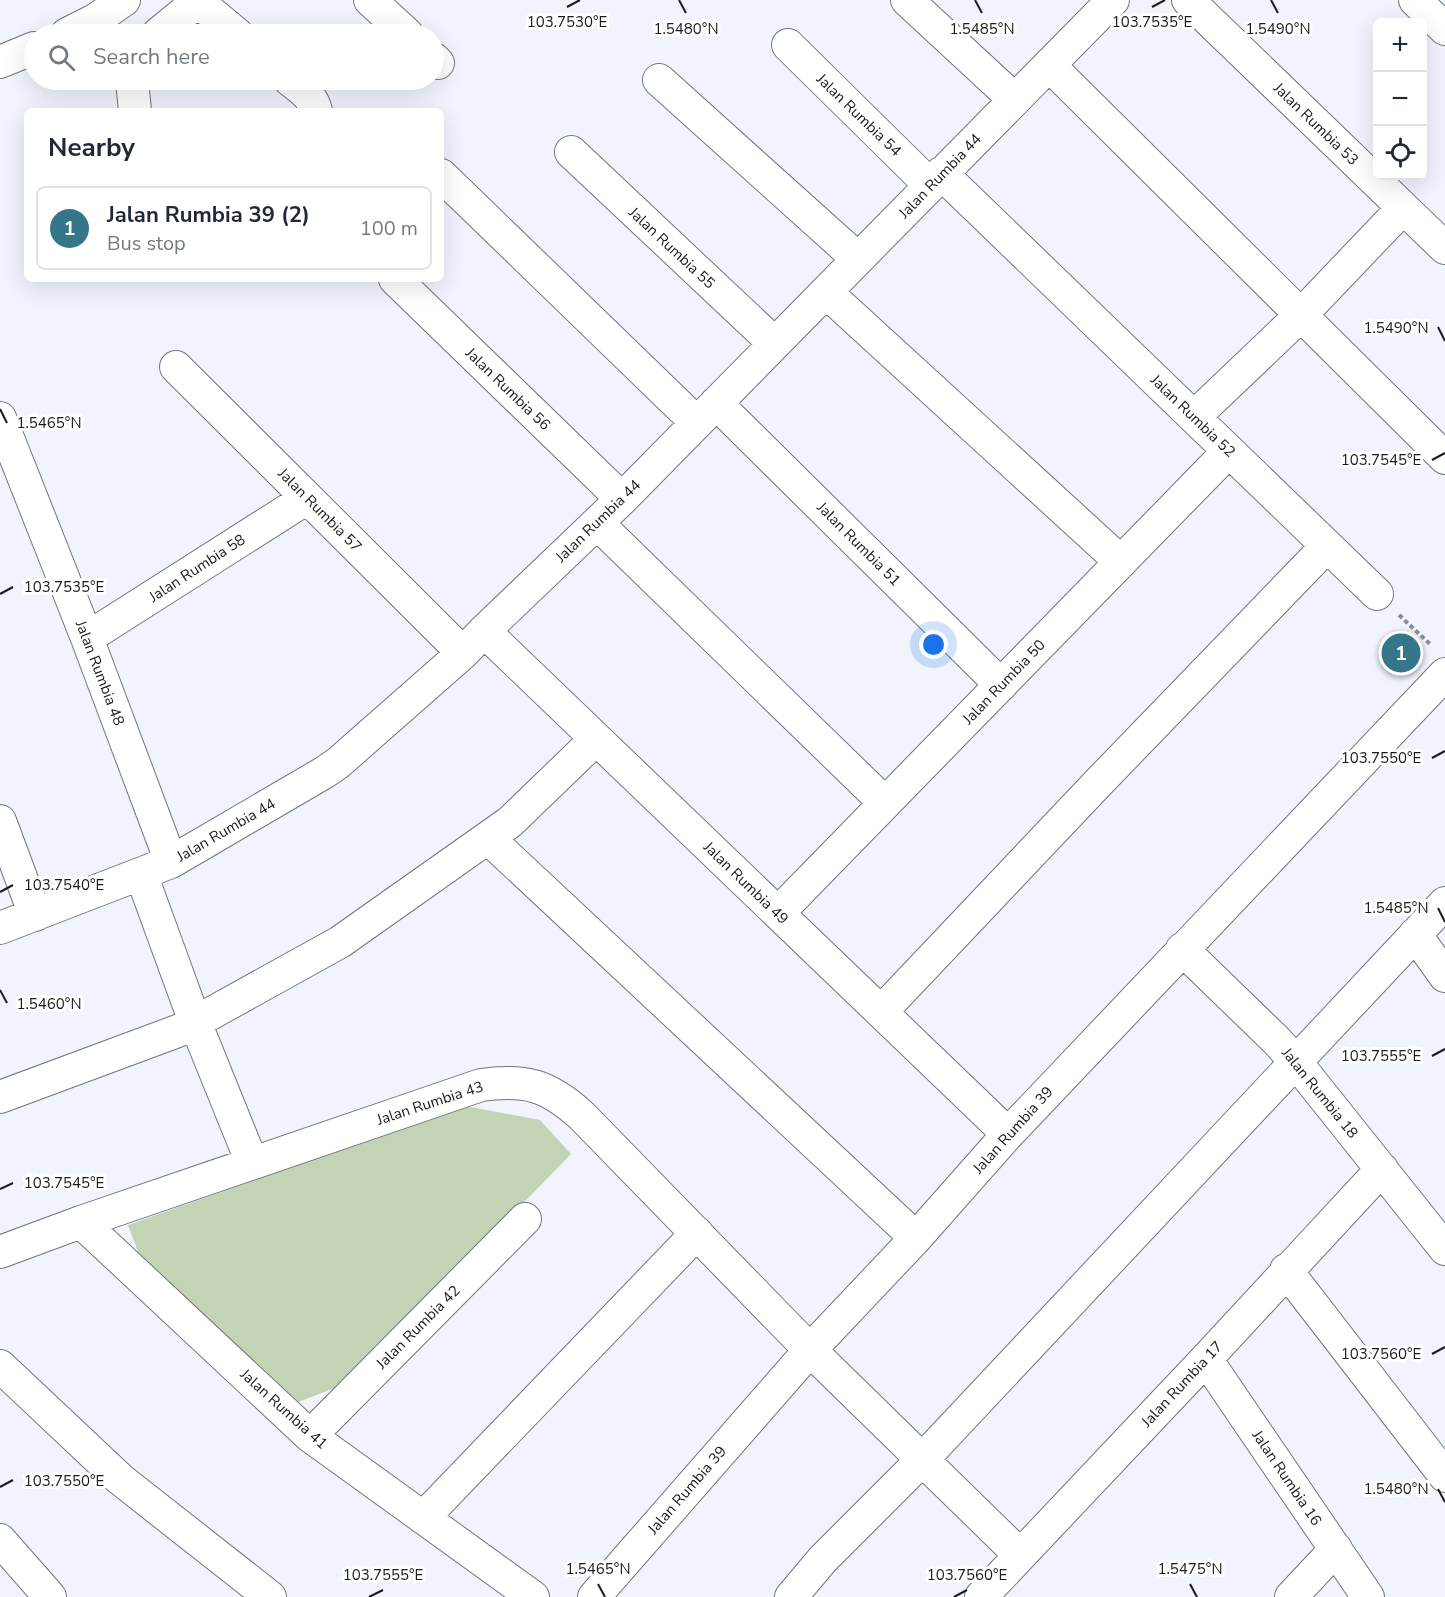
<!DOCTYPE html>
<meta charset="utf-8">
<style>
:root{--surface:#fff;--page:#f2f2f3;--text:#1f2937;--muted:#747a83;--line:#e0e1e3;--accent:#36768a}
body{margin:0;font-family:"Nunito Sans",sans-serif;background:var(--page);color:var(--text)}
.controls{position:absolute;right:18px;top:18px;display:grid;overflow:hidden;border-radius:9px;box-shadow:0 6px 24px #0002}
.controls button{width:54px;height:54px;display:grid;place-items:center;padding:0;border:0;border-bottom:2px solid var(--line);background:var(--surface);color:var(--text);font:30px sans-serif}
.you{position:absolute;left:934px;top:645px;width:21px;height:21px;margin:-15px;border:4px solid #fff;border-radius:50%;background:#1a73e8;box-shadow:0 0 0 9px #1a73e833}
.badge{display:grid;place-items:center;width:39px;height:39px;border-radius:50%;background:var(--accent);color:#fff;font-size:20px;font-weight:700}
.pin{position:absolute;translate:-50% -50%;border:3px solid #fff;box-shadow:0 2px 6px #0006}
.list{margin:0;padding:0;list-style:none}
h2{display:flex;justify-content:space-between;align-items:center;height:78px;margin:0;padding:0 24px;font-size:26px}
h2 small{font-size:20px;font-weight:400;color:var(--muted)}
.list li{display:grid;grid-template-columns:39px 1fr auto;gap:18px;align-items:center;box-sizing:border-box;height:84px;margin:0 12px 12px;padding:0 12px;border:2px solid var(--line);border-radius:9px}
.list b{display:block;font-size:22px;white-space:nowrap}
.list p{margin:0;font-size:20px;white-space:nowrap;color:var(--muted)}
.list em{font-size:20px;font-style:normal;color:var(--muted)}
.icon{flex:none;width:33px;height:33px;fill:none;stroke:currentColor;stroke-width:2;stroke-linecap:round;stroke-linejoin:round}
.map{position:relative;flex:none;width:1445px;height:1597px;overflow:hidden}
.search{position:absolute;background:var(--surface);box-shadow:0 6px 24px #0002;left:24px;top:24px;width:420px;height:66px;display:flex;align-items:center;gap:15px;box-sizing:border-box;padding:0 21px;border-radius:33px;color:var(--muted);font-size:22px}
.panel{position:absolute;background:var(--surface);box-shadow:0 6px 24px #0002;left:24px;top:108px;width:420px;height:174px;border-radius:9px}
.map>svg:first-child{display:block}
</style>
<div class="map">
<svg width="1445" height="1597" viewBox="0 0 1445 1597">
<rect width="100%" height="100%" fill="#f1f4fc"/>
<path fill="#c3d4b5" d="M 465,1106 L 540,1120 L 571,1154 L 348,1383 L 293,1404 L 138,1252 L 128,1225 Z"/>
<g fill="none" stroke-linecap="round" stroke-linejoin="round">
<g stroke="#73757c" stroke-width="34">
<path id="minor" d="M 196,0 L 237,34
M 370,0 L 407,34
M 907,0 L 1014,99
M 1188,0 L 1445,248
M 1415,0 L 1445,29
M 67,34 L 95,20 L 124,0
M 158,34 L 197,2
M 788,45 L 930,185
M 434,59 L 438,63
M 0,62 L 34,48
M 1049,65 L 1445,458
M 132,80 L 135,111
M 290,80 C 301,89 313,96 316,111
M 659,80 L 858,259
M 571,152 L 774,343
M 941,173 L 1377,594
M 441,175 L 697,423
M 395,279 L 622,499
M 826,292 L 1121,562
M 176,367 L 463,653
M 716,403 L 1001,685
M 1194,417 L 1300,316 L 1403,208
M 0,418 L 87,638 L 171,862
M 597,523 L 885,803
M 484,631 L 1008,1134
M 87,638 L 307,498
M 0,821 L 35,915
M 488,838 L 916,1238
M 141,874 L 195,1022 L 252,1163
M 778,913 L 1229,451
M 0,928 L 171,862 L 325,772 L 338,763 L 463,653 L 484,631 L 622,499 L 1113,0
M 1415,934 L 1445,976
M 1182,949 L 1277,1041 L 1295,1061 L 1445,1249
M 881,1012 L 1098,783 L 1327,546
M 0,1097 L 183,1029 L 340,942 L 510,822 L 596,739
M 81,1222 L 310,1436 L 533,1597
M 0,1252 L 81,1222 L 481,1085 C 526,1079 548,1085 582,1116 L 810,1350 L 1020,1555
M 1286,1270 L 1445,1476
M 1206,1359 L 1368,1597
M 0,1366 L 120,1479 L 270,1597
M 310,1436 L 525,1219
M 423,1518 L 697,1233
M 0,1540 L 50,1597
M 594,1597 L 810,1350 L 916,1238 L 1008,1134 L 1445,674
M 791,1597 L 823,1559 L 922,1460 L 1445,903
M 981,1597 L 1206,1359 L 1382,1169
M 1291,1597 L 1336,1549"/>
</g>
<path stroke="#8b8d93" stroke-width="4" stroke-dasharray="4.5 3" stroke-linecap="butt" d="M 1399,615 L 1431,645"/>
<use href="#minor" stroke="#fff" stroke-width="32"/>
</g>
<path fill="none" stroke="#1a1b1e" stroke-width="2" d="M 679,0 L 686,13M 975,0 L 982,13M 1271,0 L 1278,13M 567,7 L 580,0M 1152,7 L 1165,0M 1438,327 L 1445,341M 0,409 L 7,423M 1432,460 L 1445,453M 0,594 L 13,587M 1432,758 L 1445,751M 0,892 L 13,885M 1438,908 L 1445,922M 0,990 L 7,1003M 1432,1056 L 1445,1049M 0,1189 L 13,1183M 1432,1354 L 1445,1347M 0,1487 L 13,1480M 1438,1489 L 1445,1502M 598,1584 L 605,1597M 1190,1584 L 1197,1597M 369,1597 L 383,1590M 954,1597 L 967,1590"/>
<g text-anchor="middle" dominant-baseline="central" stroke-width="6" stroke-linejoin="round" paint-order="stroke">
<g font-size="15" fill="#1a1b1e" stroke="#fff">
<text transform="translate(859 115) rotate(44)">Jalan Rumbia 54</text>
<text transform="translate(1316 124) rotate(44)">Jalan Rumbia 53</text>
<text transform="translate(940 176) rotate(-46)">Jalan Rumbia 44</text>
<text transform="translate(672 248) rotate(43)">Jalan Rumbia 55</text>
<text transform="translate(508 389) rotate(44)">Jalan Rumbia 56</text>
<text transform="translate(1193 416) rotate(44)">Jalan Rumbia 52</text>
<text transform="translate(320 510) rotate(45)">Jalan Rumbia 57</text>
<text transform="translate(598 521) rotate(-44)">Jalan Rumbia 44</text>
<text transform="translate(859 544) rotate(45)">Jalan Rumbia 51</text>
<text transform="translate(197 568) rotate(-33)">Jalan Rumbia 58</text>
<text transform="translate(100 673) rotate(69)">Jalan Rumbia 48</text>
<text transform="translate(1004 682) rotate(-46)">Jalan Rumbia 50</text>
<text transform="translate(226 830) rotate(-30)">Jalan Rumbia 44</text>
<text transform="translate(746 883) rotate(44)">Jalan Rumbia 49</text>
<text transform="translate(1320 1093) rotate(51)">Jalan Rumbia 18</text>
<text transform="translate(430 1103) rotate(-18)">Jalan Rumbia 43</text>
<text transform="translate(1013 1130) rotate(-48)">Jalan Rumbia 39</text>
<text transform="translate(418 1327) rotate(-45)">Jalan Rumbia 42</text>
<text transform="translate(1182 1384) rotate(-47)">Jalan Rumbia 17</text>
<text transform="translate(284 1409) rotate(42)">Jalan Rumbia 41</text>
<text transform="translate(1287 1478) rotate(56)">Jalan Rumbia 16</text>
<text transform="translate(687 1490) rotate(-49)">Jalan Rumbia 39</text>
</g>
</g>
<g font-size="15" text-anchor="middle" fill="#1a1b1e" stroke="#fff" stroke-width="6" stroke-linejoin="round" paint-order="stroke">
<text x="567" y="27">103.7530°E</text>
<text x="1152" y="27">103.7535°E</text>
<text x="686" y="34">1.5480°N</text>
<text x="982" y="34">1.5485°N</text>
<text x="1278" y="34">1.5490°N</text>
<text x="1396" y="333">1.5490°N</text>
<text x="49" y="428">1.5465°N</text>
<text x="1381" y="465">103.7545°E</text>
<text x="64" y="592">103.7535°E</text>
<text x="1381" y="763">103.7550°E</text>
<text x="64" y="890">103.7540°E</text>
<text x="1396" y="913">1.5485°N</text>
<text x="49" y="1009">1.5460°N</text>
<text x="1381" y="1061">103.7555°E</text>
<text x="64" y="1188">103.7545°E</text>
<text x="1381" y="1359">103.7560°E</text>
<text x="64" y="1486">103.7550°E</text>
<text x="1396" y="1494">1.5480°N</text>
<text x="598" y="1574">1.5465°N</text>
<text x="1190" y="1574">1.5475°N</text>
<text x="383" y="1580">103.7555°E</text>
<text x="967" y="1580">103.7560°E</text>
</g>
</svg>
<div class="controls">
<button>+</button>
<button>−</button>
<button><svg class="icon" aria-label="locate" viewBox="0 0 24 24"><circle cx="12" cy="12" r="6"/><path d="M12 2v4M12 18v4M2 12h4M18 12h4"/></svg></button>
</div>
<div class="you"></div>
<div class="pin badge" style="left:1401px;top:653px">1</div>
<div class="search"><svg class="icon" aria-label="search" viewBox="0 0 24 24"><circle cx="10" cy="10" r="6"/><path d="M15 15l6 6"/></svg>Search here</div>
<section class="panel">
<h2>Nearby<small></small></h2>
<ul class="list">
<li><span class="badge">1</span><div><b>Jalan Rumbia 39 (2)</b><p>Bus stop</p></div><em>100 m</em></li>
</ul>
</section>
</div>
